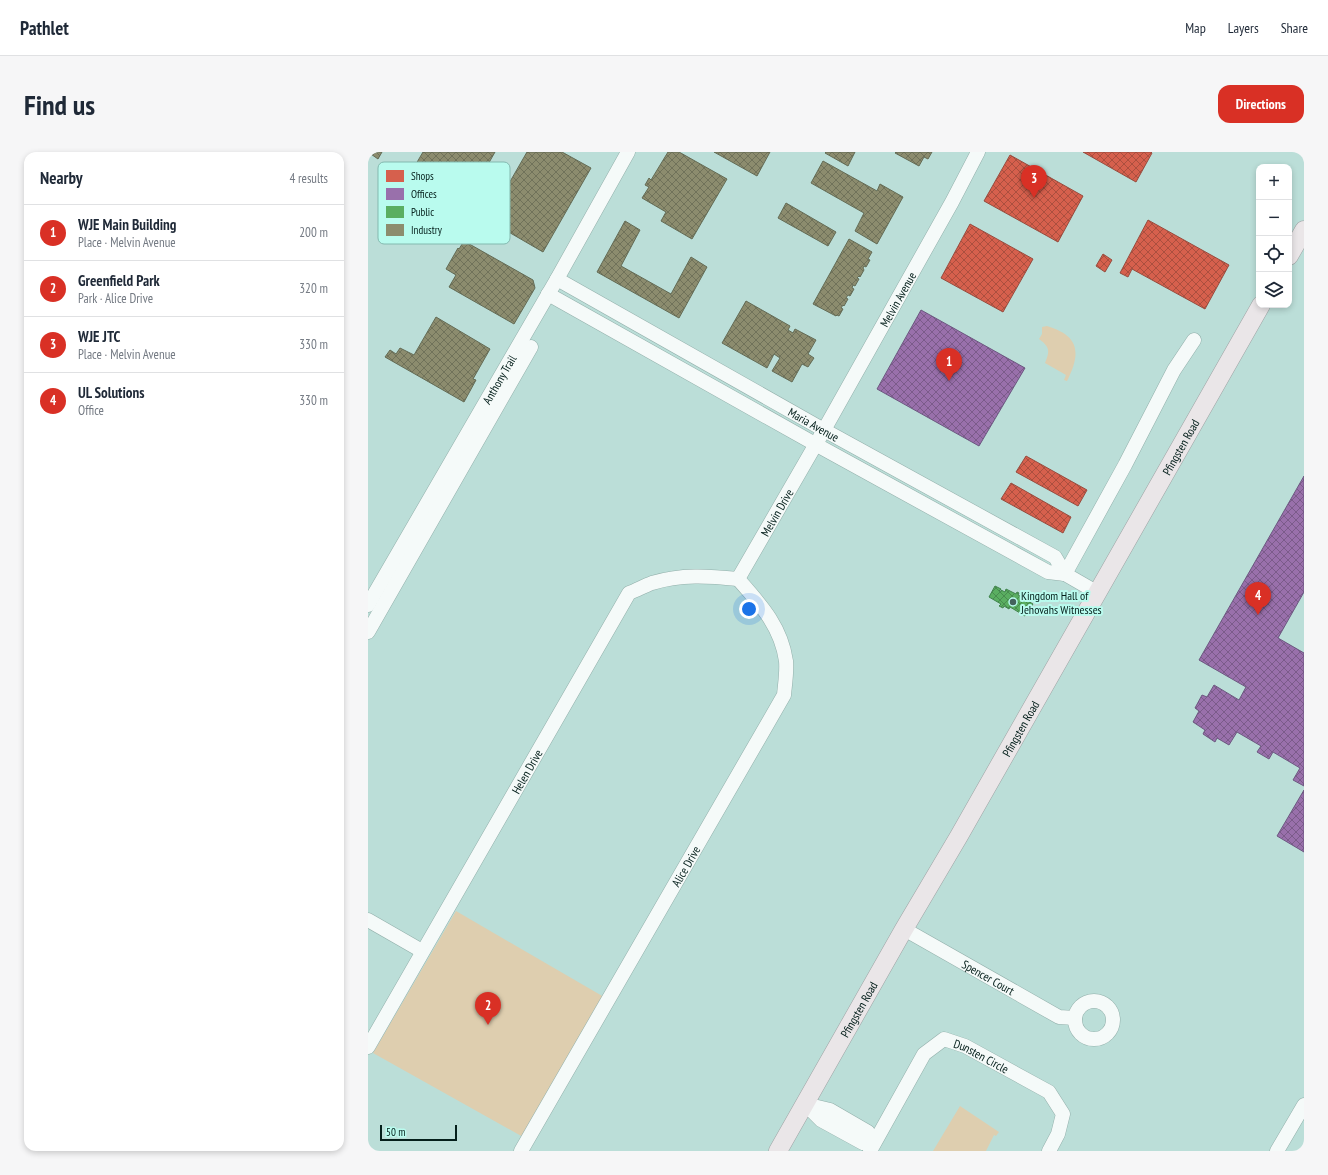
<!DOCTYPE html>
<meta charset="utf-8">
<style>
:root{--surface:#fff;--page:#f6f6f7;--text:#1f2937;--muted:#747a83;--line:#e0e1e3;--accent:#d93025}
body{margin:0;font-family:"PT Sans Narrow",sans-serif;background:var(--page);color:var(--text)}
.controls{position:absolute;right:12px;top:12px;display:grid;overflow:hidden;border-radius:8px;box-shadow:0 2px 6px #0003}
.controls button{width:36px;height:36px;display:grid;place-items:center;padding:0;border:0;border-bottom:1px solid var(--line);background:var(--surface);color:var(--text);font:20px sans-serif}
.scale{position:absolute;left:12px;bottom:10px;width:77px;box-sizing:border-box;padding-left:4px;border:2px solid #041f1b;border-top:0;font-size:11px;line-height:14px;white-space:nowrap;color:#041f1b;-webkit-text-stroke:3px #b9fbee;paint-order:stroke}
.you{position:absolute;left:381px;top:457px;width:14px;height:14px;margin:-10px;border:3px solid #fff;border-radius:50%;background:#1a73e8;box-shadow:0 0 0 6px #1a73e833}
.badge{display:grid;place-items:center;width:26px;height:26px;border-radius:50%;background:var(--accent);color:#fff;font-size:13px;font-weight:700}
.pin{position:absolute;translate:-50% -33px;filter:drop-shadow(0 1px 2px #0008)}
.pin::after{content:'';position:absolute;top:21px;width:14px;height:12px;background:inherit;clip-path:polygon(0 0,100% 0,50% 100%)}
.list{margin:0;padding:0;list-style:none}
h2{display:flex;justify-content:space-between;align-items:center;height:52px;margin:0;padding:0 16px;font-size:17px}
h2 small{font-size:13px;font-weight:400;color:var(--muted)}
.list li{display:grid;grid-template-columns:26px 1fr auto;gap:12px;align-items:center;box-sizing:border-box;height:56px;padding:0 16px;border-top:1px solid var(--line)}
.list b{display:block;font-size:15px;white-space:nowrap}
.list p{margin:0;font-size:13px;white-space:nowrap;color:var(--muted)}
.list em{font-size:13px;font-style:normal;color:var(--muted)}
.icon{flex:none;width:22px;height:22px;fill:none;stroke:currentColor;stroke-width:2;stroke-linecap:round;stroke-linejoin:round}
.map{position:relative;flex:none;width:936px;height:999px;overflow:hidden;border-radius:12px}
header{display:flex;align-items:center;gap:24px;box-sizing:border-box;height:56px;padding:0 20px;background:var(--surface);border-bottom:1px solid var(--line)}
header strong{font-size:19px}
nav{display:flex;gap:22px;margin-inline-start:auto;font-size:14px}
.intro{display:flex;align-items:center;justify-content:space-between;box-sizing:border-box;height:96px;padding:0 24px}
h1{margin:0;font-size:28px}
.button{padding:10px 18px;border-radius:12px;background:var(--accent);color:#fff;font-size:14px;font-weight:700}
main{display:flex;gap:24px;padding:0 24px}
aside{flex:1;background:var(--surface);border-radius:12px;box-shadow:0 2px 6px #0003}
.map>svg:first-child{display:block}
</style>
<header>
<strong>Pathlet</strong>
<nav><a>Map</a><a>Layers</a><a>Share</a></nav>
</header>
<div class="intro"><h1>Find us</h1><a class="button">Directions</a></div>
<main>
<aside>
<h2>Nearby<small>4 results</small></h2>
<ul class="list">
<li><span class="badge">1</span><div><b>WJE Main Building</b><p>Place · Melvin Avenue</p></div><em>200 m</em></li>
<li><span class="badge">2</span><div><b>Greenfield Park</b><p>Park · Alice Drive</p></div><em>320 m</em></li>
<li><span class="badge">3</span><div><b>WJE JTC</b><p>Place · Melvin Avenue</p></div><em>330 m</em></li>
<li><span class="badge">4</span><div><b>UL Solutions</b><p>Office</p></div><em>330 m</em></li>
</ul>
</aside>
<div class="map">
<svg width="936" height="999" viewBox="0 0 936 999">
<defs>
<pattern id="shops-cross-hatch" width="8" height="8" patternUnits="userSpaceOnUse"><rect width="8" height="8" fill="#d6604d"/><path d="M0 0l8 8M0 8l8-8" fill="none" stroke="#ab4f3f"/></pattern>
<pattern id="offices-cross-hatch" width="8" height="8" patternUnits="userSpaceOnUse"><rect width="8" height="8" fill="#9970ab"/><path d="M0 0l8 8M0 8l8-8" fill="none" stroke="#7b5b8a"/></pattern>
<pattern id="public-cross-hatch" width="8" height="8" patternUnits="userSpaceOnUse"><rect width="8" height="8" fill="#5aae61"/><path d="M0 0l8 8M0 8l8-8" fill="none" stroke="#488d4f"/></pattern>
<pattern id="industry-cross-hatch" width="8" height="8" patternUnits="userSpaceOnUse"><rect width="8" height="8" fill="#8c8c6e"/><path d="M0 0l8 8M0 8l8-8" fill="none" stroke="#70725a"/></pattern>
</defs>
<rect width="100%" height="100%" fill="#bbded8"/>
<path fill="#deceaf" d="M 679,174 C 712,184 713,201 699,229 L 696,228 L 698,223 L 677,211 C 682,199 682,195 671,187 L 674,182 L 674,175 Z
M 88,759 L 236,845 L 155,985 L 5,901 Z
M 592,954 L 631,980 L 628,984 L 626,983 L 618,999 L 565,999 Z"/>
<path fill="url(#shops-cross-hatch)" stroke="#974c3e" d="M 715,0 L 783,0 L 784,1 L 768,30 Z
M 642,3 L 715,44 L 690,90 L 616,49 Z
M 780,68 L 861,113 L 837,157 L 764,117 L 760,125 L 752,121 Z
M 602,72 L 665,107 L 635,160 L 573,126 Z
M 735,102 L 744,108 L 737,120 L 728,114 Z
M 658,304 L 719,338 L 710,354 L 648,320 Z
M 643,331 L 703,365 L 695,381 L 633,347 Z"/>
<path fill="url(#offices-cross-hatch)" stroke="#6c5880" d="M 553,158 L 657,216 L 611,294 L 509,237 Z
M 936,324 L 936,440 L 910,486 L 936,501 L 936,634 L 925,628 L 932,616 L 905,600 L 901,607 L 889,600 L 893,594 L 869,580 L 861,593 L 849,586 L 847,590 L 835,582 L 837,578 L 825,570 L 831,559 L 827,556 L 834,543 L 839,545 L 846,533 L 871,548 L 878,535 L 831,508 Z
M 936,638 L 936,700 L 909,684 Z"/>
<path fill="url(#public-cross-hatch)" stroke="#40834c" d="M 627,434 L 633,437 L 631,439 L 633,440 L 633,438 L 637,440 L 638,437 L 648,442 L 649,440 L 651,441 L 650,443 L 653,444 L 654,442 L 656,443 L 655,446 L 665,452 L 662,456 L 666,457 L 663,463 L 659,461 L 657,464 L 642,455 L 641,457 L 636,454 L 635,456 L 631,454 L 633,452 L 621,445 Z"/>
<path fill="url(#industry-cross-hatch)" stroke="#636b55" d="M 0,0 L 14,0 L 10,7 Z
M 55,0 L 127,0 L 96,55 L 41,24 Z
M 159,0 L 194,0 L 223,16 L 175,100 L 120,68 Z
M 300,0 L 311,0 L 359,27 L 324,87 L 293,69 L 298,60 L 274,46 L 281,35 L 277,33 L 281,26 L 283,28 Z
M 346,0 L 402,0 L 389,24 Z
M 458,0 L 487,0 L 480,14 L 457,1 Z
M 528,0 L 564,0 L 560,7 L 556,5 L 551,14 L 527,1 Z
M 455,9 L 509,39 L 512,32 L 535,45 L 509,92 L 487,79 L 496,61 L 443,31 Z
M 418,51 L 468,80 L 460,94 L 410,66 Z
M 257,69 L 272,78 L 253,114 L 303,142 L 323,105 L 339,115 L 311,166 L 229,120 Z
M 481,87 L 504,100 L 500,107 L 502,108 L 498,115 L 496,114 L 495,116 L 496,118 L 492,125 L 491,124 L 489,126 L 491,127 L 487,134 L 485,133 L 484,136 L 486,137 L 482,144 L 480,143 L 478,146 L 480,147 L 476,154 L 475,153 L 473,156 L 475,157 L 471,164 L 469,163 L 468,164 L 445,152 Z
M 96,89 L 165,128 L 167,136 L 146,172 L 81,135 L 88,123 L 78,117 L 90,96 L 91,97 Z
M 378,149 L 422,174 L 420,178 L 425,181 L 427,177 L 448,188 L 440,202 L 446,206 L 440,215 L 434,212 L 424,230 L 404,219 L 412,206 L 406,202 L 399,216 L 354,191 Z
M 68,165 L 122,197 L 105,227 L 108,228 L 96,250 L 17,205 L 22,198 L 28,202 L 32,196 L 46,203 Z"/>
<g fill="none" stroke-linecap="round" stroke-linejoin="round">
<g stroke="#92afaa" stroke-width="15">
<g id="minor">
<path id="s1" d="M 189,127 L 456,278 L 687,405 L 697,422"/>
<path d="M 180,142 L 447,292 L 680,420 L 697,422 L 730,441"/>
<path d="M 697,422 L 757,313 L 806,218 L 826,188"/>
<path id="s2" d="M 370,427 L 456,278 L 584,50 L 610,0"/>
<path id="s3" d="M 0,453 L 189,127 L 260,0"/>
<path d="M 0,480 L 163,195"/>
<path d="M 0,768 L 54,799"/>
<path id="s4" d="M 536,777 L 691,865 L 707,866"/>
<circle cx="726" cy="868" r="19"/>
<path id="s5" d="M 0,895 L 261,441 C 269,438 276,434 284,431 C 313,422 341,424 370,427"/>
<path d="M 437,952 L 462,958 L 500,980 L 506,991 L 495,991 L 453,968 Z"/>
<path id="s6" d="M 153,999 L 416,543 C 417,532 419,520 418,509 C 413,474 392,452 370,427"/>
<path id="s7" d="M 502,999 L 556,902 L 576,887 L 597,894 L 681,940 L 695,962 L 690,982 L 681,999"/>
<path d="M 909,999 L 936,953"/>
</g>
</g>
<g stroke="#9ea2a3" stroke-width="19">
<g id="major">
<path d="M 921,104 L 936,78"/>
<path id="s8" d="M 410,999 L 536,777 L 591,684 L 893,153"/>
</g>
</g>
<use href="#minor" stroke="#f5faf9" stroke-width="14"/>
<use href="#major" stroke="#eae6e8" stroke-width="18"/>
</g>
<circle fill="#44625d" stroke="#b9fbee" stroke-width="1.5" cx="645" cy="450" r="4"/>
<g text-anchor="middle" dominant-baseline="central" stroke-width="4" stroke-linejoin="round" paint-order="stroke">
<g font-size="12" fill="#041f1b" stroke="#b9fbee">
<text stroke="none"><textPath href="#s2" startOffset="322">Melvin Avenue</textPath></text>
<text stroke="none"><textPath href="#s3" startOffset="261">Anthony Trail</textPath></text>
<text stroke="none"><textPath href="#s1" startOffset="295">Maria Avenue</textPath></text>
<text stroke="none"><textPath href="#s8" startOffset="811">Pfingsten Road</textPath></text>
<text stroke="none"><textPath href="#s2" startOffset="77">Melvin Drive</textPath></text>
<text stroke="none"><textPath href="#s8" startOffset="487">Pfingsten Road</textPath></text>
<text stroke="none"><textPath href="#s5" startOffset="318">Helen Drive</textPath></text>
<text stroke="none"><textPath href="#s6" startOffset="329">Alice Drive</textPath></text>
<text stroke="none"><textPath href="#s4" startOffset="97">Spencer Court</textPath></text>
<text stroke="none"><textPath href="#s8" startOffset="163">Pfingsten Road</textPath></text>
<text stroke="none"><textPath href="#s7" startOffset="177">Dunsten Circle</textPath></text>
</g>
<g font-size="12" fill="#041f1b" stroke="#b9fbee" text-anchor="start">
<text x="653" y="443">Kingdom Hall of<tspan x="653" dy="14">Jehovahs Witnesses</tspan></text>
</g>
</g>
<rect x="10" y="10" width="132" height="82" rx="6" fill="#b9fbee" stroke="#83b9af" stroke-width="1"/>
<rect x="18" y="18" width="18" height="12" fill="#d6604d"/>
<rect x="18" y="36" width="18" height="12" fill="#9970ab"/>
<rect x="18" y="54" width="18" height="12" fill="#5aae61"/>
<rect x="18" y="72" width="18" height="12" fill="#8c8c6e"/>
<g font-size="11" fill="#041f1b">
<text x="43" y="28">Shops</text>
<text x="43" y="46">Offices</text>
<text x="43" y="64">Public</text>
<text x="43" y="82">Industry</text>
</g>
</svg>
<div class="controls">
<button>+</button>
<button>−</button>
<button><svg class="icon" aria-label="locate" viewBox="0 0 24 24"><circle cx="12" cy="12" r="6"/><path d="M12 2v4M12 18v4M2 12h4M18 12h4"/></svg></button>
<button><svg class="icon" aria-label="layers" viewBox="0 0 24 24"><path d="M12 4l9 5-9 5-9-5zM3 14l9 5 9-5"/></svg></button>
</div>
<div class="scale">50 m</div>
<div class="you"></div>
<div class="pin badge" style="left:581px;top:229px">1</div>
<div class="pin badge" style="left:120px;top:873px">2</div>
<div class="pin badge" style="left:666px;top:46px">3</div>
<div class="pin badge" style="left:890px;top:463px">4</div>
</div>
</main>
